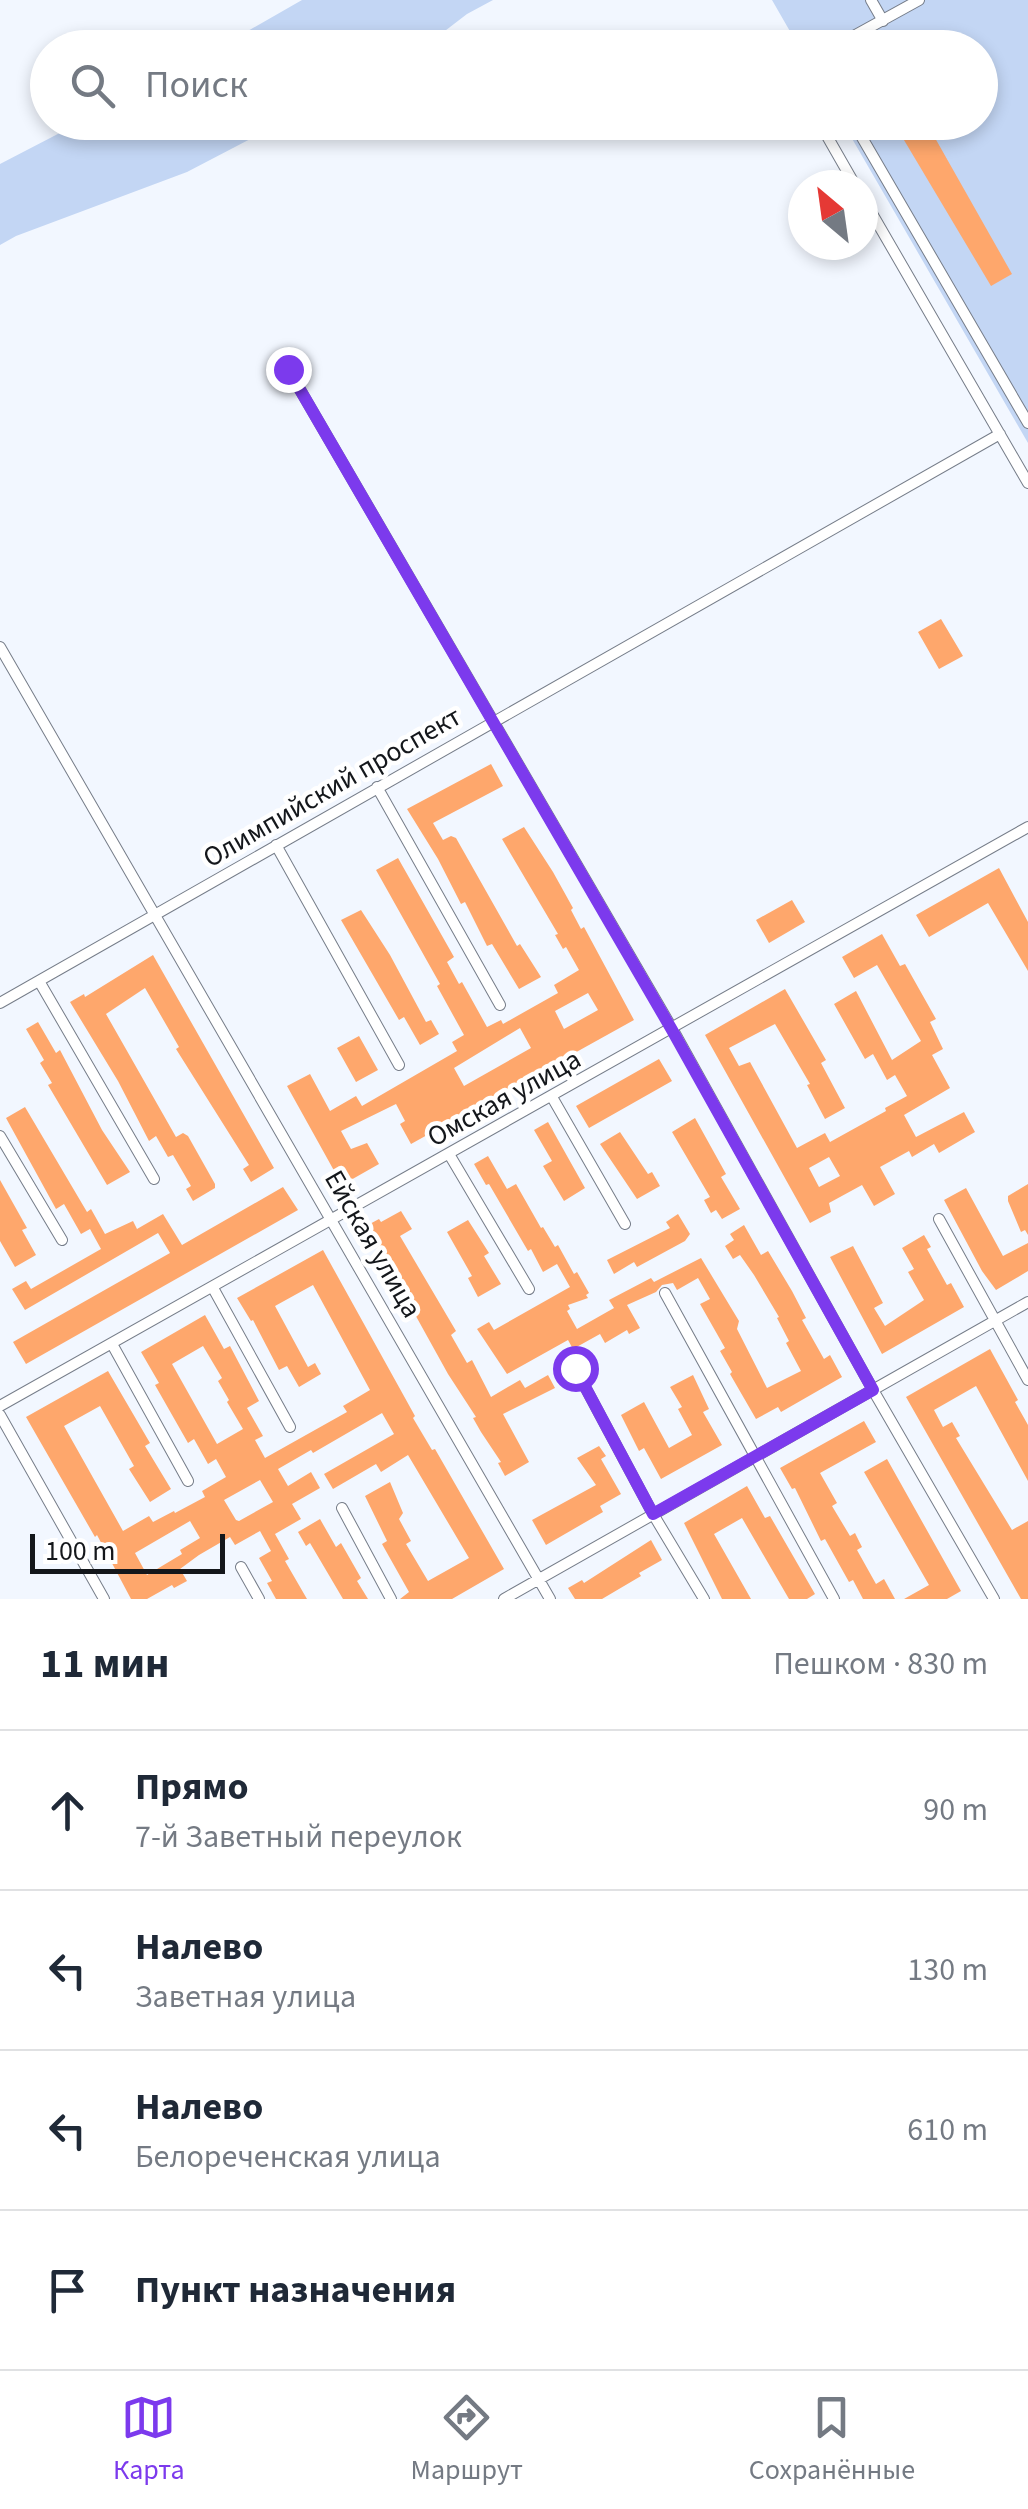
<!DOCTYPE html>
<html lang="ru">
<meta charset="utf-8">
<style>
:root{--surface:#fff;--page:#f6f6f7;--text:#1f2937;--muted:#747a83;--line:#e0e1e3;--accent:#7c3aed}
body{margin:0;font-family:"Source Sans 3",sans-serif;background:var(--page);color:var(--text)}
.compass{position:absolute;left:788px;top:170px;width:90px;height:90px;border-radius:50%;background:var(--surface);box-shadow:0 5px 15px #0003;rotate:331deg}
.scale{position:absolute;left:30px;bottom:25px;width:195px;box-sizing:border-box;padding-left:10px;border:5px solid #14171b;border-top:0;font-size:28px;line-height:35px;white-space:nowrap;color:#14171b;-webkit-text-stroke:8px #fff;paint-order:stroke}
.stop{position:absolute;width:30px;height:30px;margin:-22px;border:8px solid #7c3aed;border-radius:50%;background:#fff}
.stop.end{background:#7c3aed;border-color:#fff;box-shadow:0 2px 10px #0008}
.list{margin:0;padding:0;list-style:none}
h2{display:flex;justify-content:space-between;align-items:center;height:130px;margin:0;padding:0 40px;font-size:42px}
h2 small{font-size:32px;font-weight:400;color:var(--muted)}
.list li{display:grid;grid-template-columns:65px 1fr auto;gap:30px;align-items:center;box-sizing:border-box;height:160px;padding:0 40px;border-top:2px solid var(--line)}
.list b{display:block;font-size:38px;white-space:nowrap}
.list p{margin:0;font-size:32px;white-space:nowrap;color:var(--muted)}
.list em{font-size:32px;font-style:normal;color:var(--muted)}
.icon{flex:none;width:55px;height:55px;fill:none;stroke:currentColor;stroke-width:2;stroke-linecap:round;stroke-linejoin:round}
.map{position:relative;flex:none;width:1028px;height:1599px;overflow:hidden}
.search{position:absolute;background:var(--surface);box-shadow:0 5px 15px #0003;left:30px;right:30px;top:30px;height:110px;display:flex;align-items:center;gap:25px;box-sizing:border-box;padding:0 35px;border-radius:55px;color:var(--muted);font-size:38px}
.sheet{height:770px;background:var(--surface)}
nav{display:flex;justify-content:space-around;align-items:center;box-sizing:border-box;height:140px;border-top:2px solid var(--line);background:var(--surface);font-size:28px;color:var(--muted)}
nav a{display:grid;justify-items:center;gap:5px}
nav .on{color:var(--accent)}
.map>svg:first-child{display:block}
</style>
<div class="map">
<svg width="1028" height="1599" viewBox="0 0 1028 1599">
<rect width="100%" height="100%" fill="#f2f7ff"/>
<path fill="#c3d6f4" d="M 302,0 L 493,0 L 467,14 L 424,47 L 220,47 Z
M 772,0 L 1028,0 L 1028,443 L 843,123 L 980,122 L 980,48 L 799,47 Z
M 79,123 L 79,122 L 281,123 L 187,172 L 16,236 L 0,245 L 0,164 Z"/>
<path fill="#fea76c" fill-rule="evenodd" d="M 884,122 L 926,122 L 1012,274 L 991,286 L 898,130 L 891,134 Z
M 941,619 L 963,656 L 939,669 L 918,632 Z
M 491,764 L 503,786 L 433,823 L 443,840 L 451,836 L 456,838 L 517,946 L 520,944 L 541,977 L 519,989 L 492,944 L 487,946 L 465,902 L 461,904 L 438,859 L 407,809 Z
M 524,827 L 553,872 L 573,908 L 571,910 L 581,929 L 584,927 L 634,1020 L 411,1144 L 400,1124 L 405,1121 L 396,1104 L 341,1131 L 351,1149 L 367,1143 L 379,1164 L 342,1185 L 287,1086 L 310,1074 L 330,1111 L 356,1096 L 362,1106 L 457,1051 L 452,1042 L 464,1035 L 437,986 L 440,984 L 376,870 L 398,858 L 454,957 L 447,962 L 459,984 L 462,982 L 487,1027 L 501,1020 L 503,1024 L 558,993 L 554,985 L 579,970 L 566,947 L 563,949 L 555,935 L 558,934 L 502,839 ZM 588,993 L 598,1010 L 564,1029 L 555,1011 ZM 520,1028 L 531,1048 L 464,1086 L 454,1068 Z
M 999,868 L 1028,922 L 1028,971 L 988,903 L 929,937 L 916,915 Z
M 792,900 L 805,922 L 769,943 L 756,920 Z
M 361,910 L 390,955 L 426,1022 L 431,1020 L 439,1034 L 420,1045 L 404,1017 L 399,1020 L 341,920 Z
M 882,934 L 900,966 L 905,964 L 936,1019 L 930,1022 L 943,1049 L 932,1055 L 950,1088 L 904,1115 L 916,1137 L 964,1112 L 975,1132 L 939,1153 L 934,1144 L 912,1157 L 909,1151 L 880,1167 L 895,1194 L 874,1206 L 862,1185 L 829,1203 L 831,1212 L 810,1223 L 705,1035 L 785,989 L 826,1060 L 821,1063 L 845,1108 L 825,1119 L 807,1085 L 810,1084 L 775,1024 L 729,1048 L 739,1066 L 750,1062 L 797,1148 L 825,1133 L 830,1142 L 886,1111 L 885,1108 L 907,1096 L 895,1075 L 887,1080 L 873,1054 L 865,1059 L 834,1004 L 856,991 L 892,1060 L 921,1041 L 877,965 L 854,978 L 842,957 ZM 829,1157 L 840,1176 L 819,1187 L 809,1168 Z
M 153,955 L 274,1168 L 251,1182 L 243,1169 L 249,1165 L 176,1049 L 179,1047 L 145,988 L 106,1014 L 176,1137 L 183,1133 L 188,1136 L 215,1184 L 215,1188 L 193,1201 L 186,1189 L 191,1186 L 173,1155 L 168,1157 L 156,1136 L 149,1141 L 118,1081 L 70,1002 L 84,994 L 85,997 Z
M 38,1022 L 56,1053 L 60,1050 L 102,1130 L 130,1172 L 107,1185 L 48,1085 L 52,1083 L 40,1063 L 44,1060 L 26,1029 Z
M 359,1036 L 378,1070 L 356,1082 L 337,1048 Z
M 659,1059 L 672,1081 L 589,1128 L 576,1106 Z
M 25,1107 L 87,1212 L 91,1209 L 105,1234 L 133,1221 L 137,1229 L 163,1214 L 182,1245 L 283,1187 L 298,1210 L 26,1364 L 13,1342 L 170,1253 L 158,1233 L 25,1310 L 12,1289 L 26,1281 L 31,1289 L 101,1249 L 90,1229 L 81,1234 L 64,1204 L 56,1209 L 6,1118 Z
M 695,1118 L 726,1174 L 721,1177 L 740,1209 L 722,1219 L 716,1210 L 711,1213 L 704,1200 L 710,1197 L 672,1132 Z
M 548,1122 L 585,1188 L 564,1201 L 543,1166 L 552,1161 L 534,1130 Z
M 620,1132 L 648,1174 L 652,1172 L 660,1186 L 637,1199 L 600,1144 Z
M 488,1156 L 507,1189 L 516,1184 L 541,1228 L 543,1227 L 555,1247 L 558,1245 L 574,1274 L 577,1272 L 589,1293 L 586,1295 L 588,1298 L 568,1305 L 570,1309 L 567,1311 L 577,1329 L 614,1308 L 609,1300 L 651,1278 L 654,1282 L 701,1258 L 739,1321 L 737,1329 L 767,1388 L 801,1371 L 786,1343 L 789,1341 L 777,1318 L 779,1317 L 754,1275 L 740,1255 L 733,1259 L 725,1246 L 734,1240 L 730,1234 L 744,1225 L 761,1255 L 768,1251 L 792,1291 L 806,1318 L 802,1320 L 824,1359 L 830,1355 L 842,1377 L 781,1412 L 778,1407 L 756,1419 L 730,1374 L 732,1372 L 720,1351 L 725,1348 L 700,1304 L 710,1299 L 698,1278 L 677,1290 L 673,1283 L 662,1285 L 656,1292 L 627,1305 L 640,1328 L 629,1334 L 627,1330 L 605,1343 L 600,1334 L 573,1349 L 568,1340 L 507,1374 L 477,1329 L 489,1322 L 494,1330 L 570,1287 L 557,1264 L 543,1272 L 531,1249 L 528,1251 L 489,1184 L 486,1185 L 474,1164 Z
M 0,1180 L 27,1228 L 22,1230 L 36,1255 L 15,1267 L 0,1241 Z
M 1028,1184 L 1028,1235 L 1025,1230 L 1021,1232 L 1008,1201 L 1008,1196 Z
M 966,1188 L 1003,1256 L 1028,1243 L 1028,1271 L 996,1290 L 982,1271 L 944,1200 Z
M 401,1211 L 412,1229 L 400,1236 L 456,1331 L 451,1335 L 467,1363 L 472,1360 L 491,1397 L 520,1380 L 525,1388 L 548,1375 L 555,1388 L 503,1414 L 529,1462 L 505,1476 L 498,1463 L 501,1462 L 481,1432 L 473,1418 L 476,1417 L 448,1374 L 366,1226 L 379,1219 L 381,1222 Z
M 678,1214 L 690,1234 L 685,1241 L 637,1267 L 634,1262 L 614,1274 L 607,1260 L 670,1228 L 666,1222 Z
M 468,1220 L 489,1253 L 484,1256 L 501,1284 L 478,1297 L 468,1278 L 472,1276 L 447,1232 Z
M 924,1235 L 931,1247 L 927,1249 L 947,1285 L 951,1283 L 964,1307 L 882,1354 L 830,1257 L 853,1246 L 883,1303 L 874,1308 L 885,1326 L 924,1300 L 908,1272 L 914,1269 L 902,1248 Z
M 323,1250 L 415,1416 L 413,1418 L 432,1450 L 435,1449 L 504,1569 L 452,1599 L 400,1599 L 409,1592 L 382,1544 L 387,1541 L 365,1496 L 390,1482 L 403,1513 L 399,1519 L 411,1541 L 406,1544 L 428,1581 L 469,1558 L 408,1455 L 381,1472 L 376,1464 L 333,1489 L 324,1474 L 394,1434 L 382,1413 L 313,1453 L 311,1450 L 278,1469 L 288,1486 L 311,1472 L 320,1488 L 292,1504 L 301,1519 L 275,1534 L 289,1559 L 285,1561 L 307,1599 L 276,1599 L 267,1583 L 272,1581 L 259,1558 L 271,1551 L 260,1531 L 235,1545 L 230,1537 L 199,1555 L 180,1569 L 187,1581 L 174,1588 L 172,1585 L 147,1599 L 131,1599 L 97,1535 L 95,1537 L 26,1417 L 108,1371 L 150,1443 L 145,1446 L 171,1489 L 150,1502 L 129,1469 L 134,1466 L 100,1406 L 64,1426 L 123,1531 L 149,1516 L 153,1522 L 174,1511 L 175,1513 L 205,1497 L 202,1491 L 226,1477 L 216,1459 L 208,1464 L 194,1439 L 188,1443 L 155,1385 L 159,1383 L 141,1352 L 205,1315 L 224,1349 L 230,1346 L 259,1401 L 247,1408 L 263,1436 L 255,1440 L 265,1458 L 347,1412 L 343,1406 L 370,1390 L 313,1285 L 275,1306 L 308,1367 L 315,1363 L 321,1374 L 299,1387 L 287,1366 L 279,1370 L 253,1320 L 251,1321 L 237,1298 ZM 203,1346 L 222,1378 L 218,1381 L 229,1400 L 227,1402 L 243,1429 L 217,1444 L 172,1364 ZM 260,1480 L 273,1502 L 239,1521 L 236,1520 L 224,1500 ZM 190,1521 L 200,1538 L 180,1550 L 182,1554 L 147,1575 L 135,1553 Z
M 990,1349 L 1018,1400 L 1015,1402 L 1028,1425 L 1028,1481 L 976,1386 L 934,1410 L 943,1427 L 952,1422 L 960,1436 L 956,1438 L 1012,1530 L 1028,1521 L 1028,1599 L 1021,1599 L 906,1397 Z
M 693,1375 L 709,1409 L 703,1412 L 722,1445 L 661,1479 L 644,1448 L 639,1451 L 621,1415 L 644,1402 L 669,1448 L 692,1435 L 678,1409 L 682,1407 L 670,1387 Z
M 864,1421 L 876,1442 L 820,1473 L 837,1503 L 832,1506 L 850,1536 L 855,1533 L 862,1547 L 857,1550 L 876,1584 L 884,1579 L 895,1599 L 863,1599 L 853,1580 L 849,1582 L 825,1539 L 821,1541 L 795,1488 L 792,1489 L 780,1468 Z
M 599,1446 L 606,1456 L 601,1459 L 621,1494 L 600,1506 L 603,1512 L 546,1545 L 532,1520 L 596,1485 L 577,1458 Z
M 887,1459 L 961,1591 L 947,1599 L 904,1599 L 929,1585 L 864,1472 Z
M 747,1486 L 765,1518 L 770,1516 L 815,1594 L 807,1599 L 789,1599 L 742,1518 L 714,1534 L 751,1599 L 722,1599 L 684,1523 Z
M 320,1519 L 336,1547 L 341,1543 L 361,1578 L 357,1581 L 368,1599 L 343,1599 L 310,1543 L 306,1546 L 298,1532 Z
M 651,1540 L 662,1560 L 639,1573 L 641,1576 L 602,1599 L 575,1599 L 568,1588 L 582,1580 L 584,1583 Z"/>
<g fill="none" stroke-linecap="round" stroke-linejoin="round">
<g stroke="#767d89" stroke-width="12">
<path id="minor" d="M 871,0 L 883,21
M 832,48 L 919,0
M 819,122 L 855,185
M 853,122 L 1028,423
M 863,198 L 1028,483
M 288,369 L 673,1030 L 873,1390 L 994,1599
M 0,647 L 550,1599
M 377,787 L 500,1005
M 276,845 L 399,1065
M 39,981 L 154,1179
M 0,1003 L 1000,434
M 552,1097 L 625,1224
M 0,1136 L 62,1240
M 449,1154 L 529,1289
M 939,1219 L 1028,1380
M 213,1288 L 290,1427
M 665,1293 L 834,1599
M 112,1344 L 188,1481
M 575,1368 L 653,1514 L 704,1599
M 0,1406 L 1028,827
M 0,1415 L 104,1599
M 342,1508 L 391,1599
M 241,1567 L 259,1599
M 504,1599 L 1028,1302"/>
</g>
<use href="#minor" stroke="#fff" stroke-width="10"/>
</g>
<g fill="none" stroke-linecap="round" stroke-linejoin="round">
<path stroke="#7c3aed" stroke-width="12" d="M 288,369 L 672,1030 L 873,1390 L 653,1514 L 575,1368"/>
</g>
<g text-anchor="middle" dominant-baseline="central" stroke-width="9" stroke-linejoin="round" paint-order="stroke">
<g font-size="28" fill="#14171b" stroke="#fff">
<text transform="translate(332 787) rotate(-30)">Олимпийский проспект</text>
<text transform="translate(504 1098) rotate(-29)">Омская улица</text>
<text transform="translate(373 1244) rotate(60)">Ейская улица</text>
</g>
</g>
</svg>
<svg class="compass" viewBox="-18 -18 36 36"><path d="M0-13l5 13h-10z" fill="#e53935"/><path d="M0 13l5-13h-10z" fill="#747a83"/></svg>
<div class="scale">100 m</div>
<div class="stop" style="left:575px;top:1368px"></div>
<div class="stop end" style="left:288px;top:369px"></div>
<div class="search"><svg class="icon" aria-label="search" viewBox="0 0 24 24"><circle cx="10" cy="10" r="6"/><path d="M15 15l6 6"/></svg>Поиск</div>
</div>
<section class="sheet">
<h2>11 мин<small>Пешком · 830 m</small></h2>
<ul class="list">
<li><svg class="icon" aria-label="ahead" viewBox="0 0 24 24"><path d="M12 20V5M6 11l6-6 6 6"/></svg><div><b>Прямо</b><p>7-й Заветный переулок</p></div><em>90 m</em></li>
<li><svg class="icon" aria-label="left" viewBox="0 0 24 24"><path d="M17 20v-9H6M10 6l-5 5 5 5"/></svg><div><b>Налево</b><p>Заветная улица</p></div><em>130 m</em></li>
<li><svg class="icon" aria-label="left" viewBox="0 0 24 24"><path d="M17 20v-9H6M10 6l-5 5 5 5"/></svg><div><b>Налево</b><p>Белореченская улица</p></div><em>610 m</em></li>
<li><svg class="icon" aria-label="arrive" viewBox="0 0 24 24"><path d="M6 21V4h12l-3 4 3 4H6"/></svg><div><b>Пункт назначения</b></div></li>
</ul>
</section>
<nav>
<a class="on"><svg class="icon" aria-label="map" viewBox="0 0 24 24"><path d="M3 6l6-2 6 2 6-2v14l-6 2-6-2-6 2zM9 4v14M15 6v14"/></svg>Карта</a>
<a><svg class="icon" aria-label="directions" viewBox="0 0 24 24"><path d="M12 3l9 9-9 9-9-9zM9 14v-3h6M13 9l2 2-2 2"/></svg>Маршрут</a>
<a><svg class="icon" aria-label="saved" viewBox="0 0 24 24"><path d="M7 4h10v16l-5-4-5 4z"/></svg>Сохранённые</a>
</nav>
